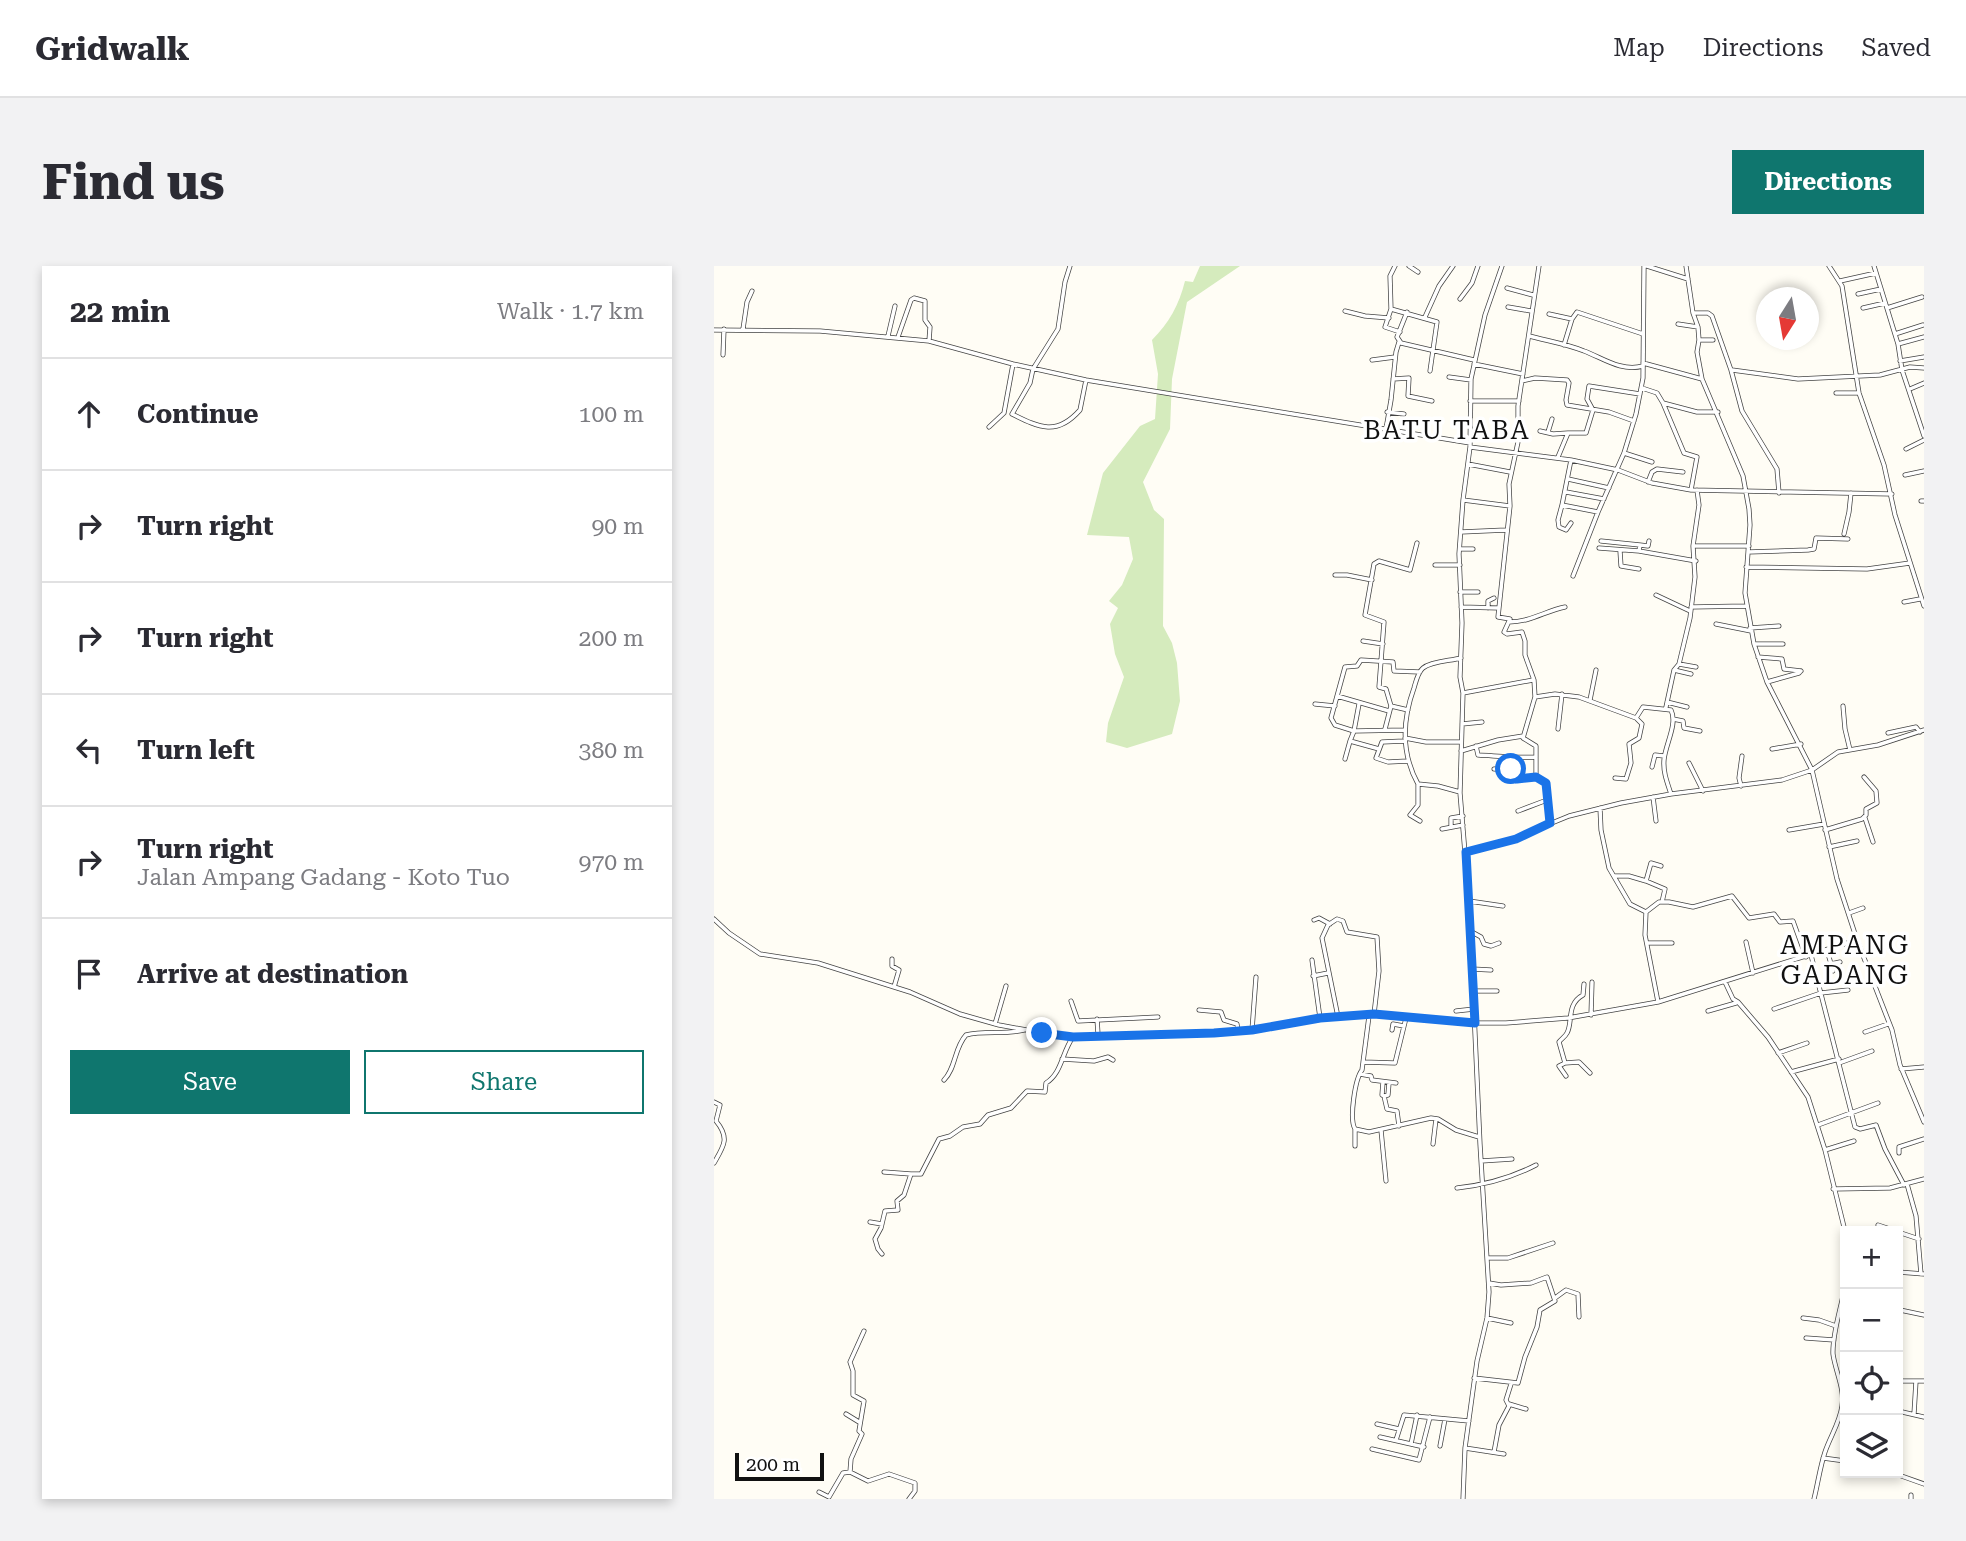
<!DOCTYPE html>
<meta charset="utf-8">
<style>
:root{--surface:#fff;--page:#f2f2f3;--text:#2b2b33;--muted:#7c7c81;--line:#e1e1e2;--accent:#0f766e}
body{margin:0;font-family:"Roboto Serif",serif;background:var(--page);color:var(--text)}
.controls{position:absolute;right:21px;bottom:21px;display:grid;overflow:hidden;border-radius:0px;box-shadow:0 4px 10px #0003}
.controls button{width:63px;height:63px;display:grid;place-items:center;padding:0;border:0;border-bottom:2px solid var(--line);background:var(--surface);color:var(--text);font:35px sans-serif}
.compass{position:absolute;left:1042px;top:21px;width:63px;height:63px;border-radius:50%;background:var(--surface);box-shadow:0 4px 10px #0003;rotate:191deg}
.scale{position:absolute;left:21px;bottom:18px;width:89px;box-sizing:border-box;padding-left:7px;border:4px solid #111;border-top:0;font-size:19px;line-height:24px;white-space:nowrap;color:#111;-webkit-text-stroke:5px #fff;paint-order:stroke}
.stop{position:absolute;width:21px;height:21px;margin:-16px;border:5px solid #1a73e8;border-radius:50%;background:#fff}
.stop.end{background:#1a73e8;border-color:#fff;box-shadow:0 2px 7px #0008}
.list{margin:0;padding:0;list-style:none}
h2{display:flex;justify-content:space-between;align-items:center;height:91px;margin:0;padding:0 28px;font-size:30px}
h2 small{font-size:23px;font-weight:400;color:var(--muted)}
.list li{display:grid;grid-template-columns:46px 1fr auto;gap:21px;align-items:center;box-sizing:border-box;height:112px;padding:0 28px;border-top:2px solid var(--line)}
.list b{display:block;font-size:26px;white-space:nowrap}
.list p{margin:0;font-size:23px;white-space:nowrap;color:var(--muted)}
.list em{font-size:23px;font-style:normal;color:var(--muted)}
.actions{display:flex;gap:14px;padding:21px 28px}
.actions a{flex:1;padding:16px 0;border:2px solid var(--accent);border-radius:0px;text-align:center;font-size:24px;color:var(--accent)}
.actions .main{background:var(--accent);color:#fff}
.icon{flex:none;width:38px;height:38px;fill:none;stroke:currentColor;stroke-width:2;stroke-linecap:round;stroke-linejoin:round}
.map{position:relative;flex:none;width:1210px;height:1233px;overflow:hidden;border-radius:0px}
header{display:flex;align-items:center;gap:42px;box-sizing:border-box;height:98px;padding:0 35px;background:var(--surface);border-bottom:2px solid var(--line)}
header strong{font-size:33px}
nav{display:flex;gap:38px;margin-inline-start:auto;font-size:24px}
.intro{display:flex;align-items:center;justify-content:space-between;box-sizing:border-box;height:168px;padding:0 42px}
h1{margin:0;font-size:49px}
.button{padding:18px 32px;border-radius:0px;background:var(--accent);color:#fff;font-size:24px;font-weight:700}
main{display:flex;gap:42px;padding:0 42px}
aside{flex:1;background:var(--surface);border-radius:0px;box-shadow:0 4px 10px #0003}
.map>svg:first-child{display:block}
</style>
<header>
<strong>Gridwalk</strong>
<nav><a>Map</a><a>Directions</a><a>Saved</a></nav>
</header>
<div class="intro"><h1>Find us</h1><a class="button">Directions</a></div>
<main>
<aside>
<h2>22 min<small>Walk · 1.7 km</small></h2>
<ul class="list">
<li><svg class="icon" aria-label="ahead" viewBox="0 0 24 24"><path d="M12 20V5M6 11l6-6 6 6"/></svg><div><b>Continue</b></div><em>100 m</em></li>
<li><svg class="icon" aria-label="right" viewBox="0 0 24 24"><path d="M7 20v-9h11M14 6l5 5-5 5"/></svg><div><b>Turn right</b></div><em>90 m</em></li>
<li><svg class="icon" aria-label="right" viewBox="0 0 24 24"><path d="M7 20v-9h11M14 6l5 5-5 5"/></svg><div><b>Turn right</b></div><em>200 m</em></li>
<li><svg class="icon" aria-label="left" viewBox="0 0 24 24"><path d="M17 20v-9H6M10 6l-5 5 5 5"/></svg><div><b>Turn left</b></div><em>380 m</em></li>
<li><svg class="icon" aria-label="right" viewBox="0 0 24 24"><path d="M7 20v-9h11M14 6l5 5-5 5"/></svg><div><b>Turn right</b><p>Jalan Ampang Gadang - Koto Tuo</p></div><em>970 m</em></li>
<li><svg class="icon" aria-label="arrive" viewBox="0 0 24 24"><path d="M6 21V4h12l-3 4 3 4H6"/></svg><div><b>Arrive at destination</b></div></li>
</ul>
<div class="actions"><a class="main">Save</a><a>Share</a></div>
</aside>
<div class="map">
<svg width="1210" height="1233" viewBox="0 0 1210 1233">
<rect width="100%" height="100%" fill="#fffdf5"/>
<path fill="#d5ebbd" d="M 486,0 L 526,0 L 473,36 L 458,113 L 456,163 L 429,216 L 440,244 L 450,253 L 449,360 L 458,377 L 463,397 L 466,435 L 458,468 L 413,482 L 392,476 L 394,457 L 410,411 L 401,388 L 396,358 L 404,342 L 395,335 L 408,319 L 419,293 L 415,271 L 373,269 L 389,207 L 426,160 L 441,153 L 444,108 L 438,74 C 455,57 465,39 471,15 L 479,16 Z"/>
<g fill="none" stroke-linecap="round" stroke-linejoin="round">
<g stroke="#444" stroke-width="5">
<path id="minor" d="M 356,0 L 351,16 L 344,63 L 319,103 L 316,117 L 298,148 C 326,162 343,170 366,144 L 372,114
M 681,0 L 676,10 L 677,43 L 723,56 L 716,105
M 695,0 L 704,6
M 825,0 L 804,140 L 804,176 L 795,218 L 796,240 L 784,351 L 796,353 L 790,366 L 793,368 L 808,366 L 811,375 L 811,389 L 820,414 L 821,431 L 809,472 L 822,480 L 822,511 L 832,517 L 836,557
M 933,0 L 974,13
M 972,0 L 979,47 L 984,61 L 985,74 L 983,86 L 988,113 L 1029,210 L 1035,243 L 1036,259 L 1031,327 L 1040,378 L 1053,416 L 1098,504 L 1123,613 L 1143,674 L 1178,764 L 1186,799 L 1210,856
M 1115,0 L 1128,20 L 1145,127 L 1170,199 L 1181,249 L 1210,340
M 1160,0 L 1184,78 L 1188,104 L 1210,170
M 1126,15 L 1162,7
M 793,22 L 819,29
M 1144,28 L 1167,23
M 746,33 L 758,17 L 764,0
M 794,41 L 817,45
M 1149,42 L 1171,37
M 1173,42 L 1208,31
M 677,43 L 671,61 L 686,66
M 631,45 L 651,50 L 675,52
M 693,46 L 683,71 L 687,77 L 760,94
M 979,47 L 994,47 L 998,50 L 1017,104 L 1028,145 L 1063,203 L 1065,227
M 835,48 L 858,53
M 711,51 L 725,20 L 739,0
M 964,58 L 984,61
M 29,63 L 33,36 L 38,25
M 0,64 L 106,65 L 215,75 L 299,98 L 372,114 L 756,177
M 1181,68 L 1209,59
M 174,70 L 181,40
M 815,70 C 834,75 853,78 870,85 C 889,92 907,106 929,100
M 184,71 L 197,34 L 200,32 L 211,35 L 211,54 L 216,61 L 215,75
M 985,74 L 999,74
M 1184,78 L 1210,71
M 850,79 L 858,53 L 863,46 L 929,68
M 9,89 L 10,63
M 658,94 L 681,91
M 1186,95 L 1210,91
M 929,97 L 988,113
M 760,98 L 809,108
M 1018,104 L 1084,113 L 1166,109 L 1196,101 L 1210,102
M 735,111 L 757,114
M 679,113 L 695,112 L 694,130 L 718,135
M 808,115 L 821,112 L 853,114 L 855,117 L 852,134 L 853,139 L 895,146 L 920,155
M 928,122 L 943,127 L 949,137 L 983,146 L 1004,146
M 1196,123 L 1210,117
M 1122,127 L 1145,127
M 756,135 L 805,135
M 949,137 L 970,187 L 983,191 L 977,224
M 673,146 L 690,148
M 275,161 L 290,147 L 299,98
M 672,163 L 677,134 L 682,86 L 685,76
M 826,165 L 839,168 L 854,167
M 834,166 L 838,153
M 756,181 L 857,194 L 904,204 L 938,217 L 977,224 L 1178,228
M 1192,183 L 1210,174
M 910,187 L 938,196
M 844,191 L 854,167 L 872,167 L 879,144 L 873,133 L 875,120 L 926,128
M 857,194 L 848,239 L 884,246
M 754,198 L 796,206
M 1191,209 L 1210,205
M 854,213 L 895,222
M 934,216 L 938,206 L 943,203 L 969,206
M 852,226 L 890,233
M 749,234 L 796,240
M 1207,235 L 1210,235
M 848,239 L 844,254 L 845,261 L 852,264 L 857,257
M 747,266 L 792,264
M 1130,268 L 1135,246 L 1137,227
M 887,275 L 926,279 L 925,285
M 926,279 L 934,280 L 935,275
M 979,280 L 1035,280
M 885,282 L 925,285 L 982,295
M 746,283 L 759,283
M 906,285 L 907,300 L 925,303
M 1034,286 L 1094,284 L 1100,283 L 1102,272 L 1134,273
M 721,299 L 746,299
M 1032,301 L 1153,303 L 1196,297
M 621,309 L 633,309 L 658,314
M 859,310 L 884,246 L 910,187 L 922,148 L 929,112 L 930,0
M 746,326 L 764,326
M 942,329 L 976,345
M 1190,336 L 1206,333
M 747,341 L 785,342
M 977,341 L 1032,340
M 774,342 L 774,335 L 780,332
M 795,356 C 817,356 831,345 851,341
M 1002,358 L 1037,365
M 1036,362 L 1065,360
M 649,375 L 669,378
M 1040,378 L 1069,378
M 1044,391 L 1068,393 L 1070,403 L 1087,405
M 965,398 L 982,401
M 960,404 L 977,408
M 1053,416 L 1085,407 L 1087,405
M 749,427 L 819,414
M 623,430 L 675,445
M 821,431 L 841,428 L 865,431 L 922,452 L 929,441 L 957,444 C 964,458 951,479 950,494 C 949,506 953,516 957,528
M 876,434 L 882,404
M 953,436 L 973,441
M 601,438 L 621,440
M 645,438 L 640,465 L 636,475 L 665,483
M 677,440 L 694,444
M 1129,440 L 1131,463 L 1136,484
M 952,441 L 960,404 L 965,398 L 976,352 L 981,311 L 979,280 L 985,239 L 983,224
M 959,453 L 969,455 L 970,462 L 986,465
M 748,458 L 768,456
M 671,463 L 677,440 L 672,423 L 665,421 L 670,356 L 651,349 L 660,298 L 665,295 L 696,304 L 703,277
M 844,463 L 848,428
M 691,464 L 640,465 L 621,459 L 617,452 L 631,401 L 643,400 L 647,394 L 679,396 L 680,405 L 706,406
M 1174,467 L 1202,461 L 1206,466
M 691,472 L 712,476 L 746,476
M 690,475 L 668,476 L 662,492 L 674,496 L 694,495
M 762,480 L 764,489 C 784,490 802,492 822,491
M 1058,483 L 1087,478
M 747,485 L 784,474 L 809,470
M 631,493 L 636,475
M 975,497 L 989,525
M 938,501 L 941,489 L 950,490
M 780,503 L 799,503 L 803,513 L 822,511
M 901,512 L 912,513 L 917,497 L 915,478 L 925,472 L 928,458 L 922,452
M 704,518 L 704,539 L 696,549 L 706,555
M 1027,520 L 1025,512 L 1028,490
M 746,526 L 724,520 L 704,518 C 687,487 688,455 700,422 C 702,415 704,406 709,402 C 718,395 736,395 747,392
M 939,531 L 942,555
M 886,542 L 887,564 L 895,602 L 916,638 L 932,646 L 931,669 L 944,736
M 804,545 L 833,534
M 1151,552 L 1159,576
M 737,561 L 737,552 L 749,550
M 728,563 L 749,559
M 1075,564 L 1110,558
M 1111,564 L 1148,553 L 1152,549 L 1152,543 L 1163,537 L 1162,525 L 1150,511
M 1115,581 L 1143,575
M 752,586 L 789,577 L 855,550 L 907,537 L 957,528 L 1068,514 L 1098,504 L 1124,486 L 1164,479 L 1210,464
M 901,610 L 915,610 L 932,615 L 937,597 L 947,600
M 932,615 L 951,623 L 948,636
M 755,635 L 789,640
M 932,646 L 945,636 L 955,636 L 979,641 L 1018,630 L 1035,652 L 1060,648 L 1066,656 L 1079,655 L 1092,691
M 1135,647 L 1149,642
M 0,653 L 15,667 L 46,688 L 104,697 L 196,726 L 246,748 L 285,759 L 351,771 L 500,767 L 538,764 L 606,752 L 660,748 L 761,757 L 792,757 L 854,752 L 944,736 L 1143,674
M 600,654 L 605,652 L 616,658
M 756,665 L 767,671 L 770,678 L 777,680 L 785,677
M 1032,676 L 1039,707
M 933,677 L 958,677
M 1113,684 L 1119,705
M 1097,689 L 1141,861 L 1146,863 L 1162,859 L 1171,883 L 1190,919
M 178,693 L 178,700 L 185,704 L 180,721
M 598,694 L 606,752
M 1117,698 L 1126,696
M 758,703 L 777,704
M 599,710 L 614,707
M 1011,716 L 1019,733 L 1024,736 L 1054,771 L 1094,831 L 1111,884 L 1131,965
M 870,718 L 869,729 C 852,738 859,757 853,767 C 851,771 847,773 845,776 L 851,797 L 865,796 L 876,807
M 759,725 L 783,725
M 357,735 L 364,755 L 444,751
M 1060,743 L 1107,727 L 1134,724
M 485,744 L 507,746 L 510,754 L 523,758 L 524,765
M 742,745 L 760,743
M 994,745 L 1022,737
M 877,749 L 878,716
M 655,750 L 648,804 C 641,813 635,853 641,863 L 655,866 L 717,852 L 724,853 L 742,864 L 765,871
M 624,751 L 608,672 L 614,659 L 623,653 L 629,655 L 633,666 L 663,671 L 665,705 L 660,748
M 383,753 L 384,768
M 281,758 L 292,720
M 538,764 L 542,711
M 678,764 L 679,758 L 690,760
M 1151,766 L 1174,758
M 1064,787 L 1093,777
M 348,793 L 380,795 L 394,791 L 399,794
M 649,796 L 681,797 L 692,752
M 851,797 L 845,800 L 852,810
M 1125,797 L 1158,785
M 1187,803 L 1210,801
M 1077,806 L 1125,793
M 646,808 L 657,810 L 658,814 L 682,817
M 230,814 C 242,802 240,782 252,769 C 270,764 291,769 310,764
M 669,816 L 668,829 L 670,830 L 673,843 L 683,845 L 685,860
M 670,830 L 674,829 L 675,817
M 0,836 L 6,839 L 2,855 C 16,872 10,880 0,897
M 1104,859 L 1164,837
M 667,864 L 672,915
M 719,878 L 722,853
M 641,880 L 641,863
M 1111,884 L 1140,875
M 1185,887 L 1185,881 L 1210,873
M 767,895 L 798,893
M 170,906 L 197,908
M 1193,918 L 1202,950 L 1207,1008
M 743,922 C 771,919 797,912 822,899
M 1119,923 L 1176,922 L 1210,913
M 156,956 L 168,958
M 1164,959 L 1182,965
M 1184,966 L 1205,973
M 168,988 L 164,983 L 161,973 L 167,962 L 171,945 L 184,944 L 183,935 L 190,929 L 197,908 L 207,908 L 225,873 L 236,870 L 249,861 L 266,858 L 274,849 L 297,842 L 313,825 L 331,826 L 332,817 C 348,807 348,786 359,771
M 774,992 L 794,992 L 839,977
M 1131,1006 L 1131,1013
M 1184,1006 L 1210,1008
M 841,1032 L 852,1024 L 864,1028 L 865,1051
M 1184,1046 L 1186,1044 L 1210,1049
M 773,1052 L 797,1057
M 1089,1052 L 1105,1054 L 1122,1060
M 1092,1072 L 1120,1074
M 1184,1105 L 1185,1103
M 760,1112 L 804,1117 L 811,1091 L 823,1061 L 826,1044 L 841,1035 L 833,1011 L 817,1017 L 787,1019 L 775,1017
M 1184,1115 L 1210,1115
M 795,1138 L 812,1143
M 1184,1145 L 1210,1151
M 132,1148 L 145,1156
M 1200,1148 L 1202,1115
M 663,1158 L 685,1163
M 666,1171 L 710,1181
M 682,1174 L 690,1149 L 755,1155
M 697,1178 L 703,1149
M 726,1180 L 731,1153
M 751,1182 L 790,1188
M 658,1183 L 705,1194 L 716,1151
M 780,1186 L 785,1159 L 795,1140 L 792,1134 L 797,1118
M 1109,1192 L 1131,1195
M 136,1206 L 137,1193 L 148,1168 L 145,1165 L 150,1135 L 139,1129 L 139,1105 L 136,1096 L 150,1065
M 1179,1207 L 1210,1218
M 105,1226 L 115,1231 L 129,1207 L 136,1206 L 154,1215 L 175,1208 L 201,1217 L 201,1225 L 195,1233
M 749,1233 L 751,1182 L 763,1095 L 773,1052 L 775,1026 L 766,878 L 755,635 L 746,527 L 749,427 L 746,411 L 748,357 L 745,288 L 749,234 L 756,181 L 757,113 L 771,49 L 788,0
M 1100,1233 C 1104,1217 1106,1201 1111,1186 C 1116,1171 1126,1156 1128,1140 C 1131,1123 1121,1104 1119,1088 C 1118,1067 1128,1040 1131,1019
M 1197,1233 L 1197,1229"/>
</g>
<use href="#minor" stroke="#fff" stroke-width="3.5"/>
</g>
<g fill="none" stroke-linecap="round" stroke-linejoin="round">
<path stroke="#1a73e8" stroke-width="9" d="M 328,767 L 359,771 L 500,767 L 538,764 L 606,752 L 660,748 L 761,757 L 752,586 L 802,573 L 836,557 L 832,517 L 822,511 L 803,513 L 800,504 L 797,503"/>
</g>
<g text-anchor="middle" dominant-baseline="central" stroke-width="7" stroke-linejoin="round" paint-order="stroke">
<g font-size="26" letter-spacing="2" fill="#111" stroke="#fff">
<text x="733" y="164">BATU TABA</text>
<text x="1131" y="679">AMPANG<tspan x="1131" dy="30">GADANG</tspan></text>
</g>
</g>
</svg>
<div class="controls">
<button>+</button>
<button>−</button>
<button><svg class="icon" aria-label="locate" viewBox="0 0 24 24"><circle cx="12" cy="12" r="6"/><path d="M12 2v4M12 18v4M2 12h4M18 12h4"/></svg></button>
<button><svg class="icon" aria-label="layers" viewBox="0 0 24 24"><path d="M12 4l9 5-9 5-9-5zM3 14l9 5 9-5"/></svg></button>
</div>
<svg class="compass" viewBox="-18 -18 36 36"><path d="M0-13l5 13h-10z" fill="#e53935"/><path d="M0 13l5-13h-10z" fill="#7c7c81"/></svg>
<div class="scale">200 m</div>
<div class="stop" style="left:797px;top:503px"></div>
<div class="stop end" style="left:328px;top:767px"></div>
</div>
</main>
